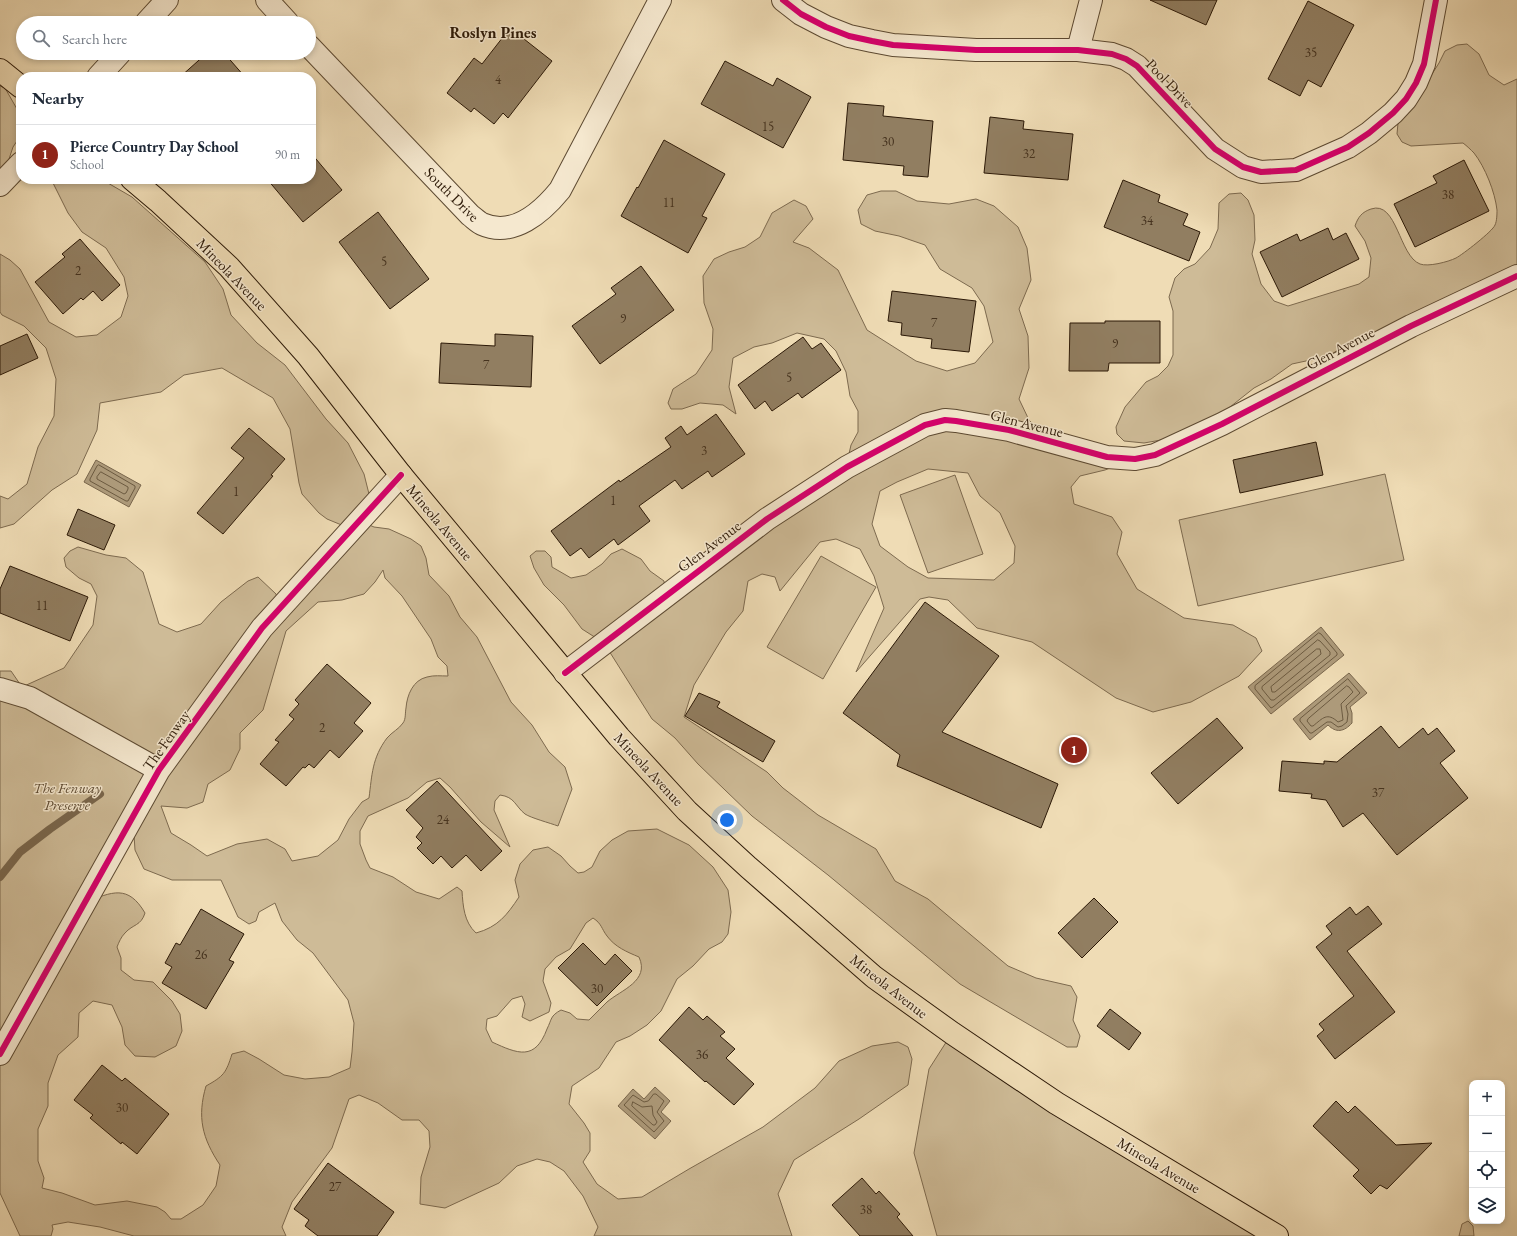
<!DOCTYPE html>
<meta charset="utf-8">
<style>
:root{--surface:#fff;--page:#f6f6f7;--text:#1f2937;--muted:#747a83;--line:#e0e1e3;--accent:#8f2418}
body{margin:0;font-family:"EB Garamond",serif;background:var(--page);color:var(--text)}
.controls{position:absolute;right:12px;bottom:12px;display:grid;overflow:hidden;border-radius:8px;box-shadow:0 2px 6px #0003}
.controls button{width:36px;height:36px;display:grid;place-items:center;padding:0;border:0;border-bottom:1px solid var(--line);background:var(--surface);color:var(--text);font:20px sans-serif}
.you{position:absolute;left:727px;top:820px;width:14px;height:14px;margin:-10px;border:3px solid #fff;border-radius:50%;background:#1a73e8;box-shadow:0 0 0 6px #1a73e833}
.badge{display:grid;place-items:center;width:26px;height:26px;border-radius:50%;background:var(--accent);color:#fff;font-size:13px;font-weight:700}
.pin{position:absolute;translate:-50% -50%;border:2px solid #fff;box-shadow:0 1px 4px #0006}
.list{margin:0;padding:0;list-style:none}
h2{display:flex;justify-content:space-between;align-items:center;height:52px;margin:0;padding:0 16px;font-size:17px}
h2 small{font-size:13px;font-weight:400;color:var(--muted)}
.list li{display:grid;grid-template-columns:26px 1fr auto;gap:12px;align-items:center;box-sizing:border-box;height:60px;padding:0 16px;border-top:1px solid var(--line)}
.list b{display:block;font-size:15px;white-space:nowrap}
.list p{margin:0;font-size:13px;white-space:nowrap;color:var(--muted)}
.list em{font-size:13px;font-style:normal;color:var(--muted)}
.icon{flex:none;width:22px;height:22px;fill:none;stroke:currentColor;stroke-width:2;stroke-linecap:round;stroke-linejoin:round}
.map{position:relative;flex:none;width:1517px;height:1236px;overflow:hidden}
.search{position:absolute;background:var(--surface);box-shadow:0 2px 6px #0003;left:16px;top:16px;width:300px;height:44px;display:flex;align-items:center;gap:10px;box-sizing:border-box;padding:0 14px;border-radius:22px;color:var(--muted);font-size:15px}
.panel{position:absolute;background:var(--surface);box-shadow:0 2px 6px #0003;left:16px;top:72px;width:300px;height:112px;border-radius:16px}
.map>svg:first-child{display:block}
</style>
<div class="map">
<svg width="1517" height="1236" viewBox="0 0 1517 1236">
<rect width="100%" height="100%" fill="#efdcb5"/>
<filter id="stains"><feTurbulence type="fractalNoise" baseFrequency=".005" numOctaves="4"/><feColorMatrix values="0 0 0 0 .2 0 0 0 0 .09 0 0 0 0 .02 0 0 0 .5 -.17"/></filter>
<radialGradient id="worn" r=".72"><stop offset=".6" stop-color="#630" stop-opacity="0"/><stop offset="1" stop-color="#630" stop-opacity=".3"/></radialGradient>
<path fill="#cebb97" stroke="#7d6a4f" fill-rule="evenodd" d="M 1467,44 L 1479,54 L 1489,75 L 1504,85 L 1517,79 L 1517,266 L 1389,328 L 1351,341 L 1329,356 L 1292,364 L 1271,379 L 1254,388 L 1230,407 L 1208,423 L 1161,440 L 1144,443 L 1124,441 L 1117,434 L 1116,427 L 1125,407 L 1146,382 L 1158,376 L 1168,366 L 1173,355 L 1173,311 L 1169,297 L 1175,278 L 1184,269 L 1195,264 L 1210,248 L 1218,229 L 1219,203 L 1229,194 L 1241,193 L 1248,200 L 1254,215 L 1255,240 L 1252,254 L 1261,284 L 1274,301 L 1288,306 L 1359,284 L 1369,277 L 1371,258 L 1365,241 L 1355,226 C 1358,217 1362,212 1371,209 C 1397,200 1399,256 1420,264 C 1428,267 1448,262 1456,258 C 1462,255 1493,231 1495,225 C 1497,221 1497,213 1497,210 C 1495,192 1485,167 1474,153 C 1471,150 1467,146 1463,143 L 1411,146 L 1402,142 L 1397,134 L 1398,123 L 1410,106 L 1418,96 L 1439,63 L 1445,51 L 1457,45 Z
M 0,86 L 5,88 L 17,109 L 21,123 L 21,135 L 13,147 L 6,168 L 0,171 Z
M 51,179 L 101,179 L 132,197 L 205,262 L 223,289 L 231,315 L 257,343 L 285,365 L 326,419 L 348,443 L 364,474 L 370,498 L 367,524 L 374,527 L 389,529 L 411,539 L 421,546 L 426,558 L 429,575 L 449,596 L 460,617 L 477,637 L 511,702 L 532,725 L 549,752 L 565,767 L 572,789 L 558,826 C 550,823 531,818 525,814 C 515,806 515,797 500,795 L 495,801 L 494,810 L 510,847 L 481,822 L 450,787 L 440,778 L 427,782 L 408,798 L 368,816 L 360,831 L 360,844 L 366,860 L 370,868 L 393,877 L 416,892 L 439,899 L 457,887 L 462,891 C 463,906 464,922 476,933 C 498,927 507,915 519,897 L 515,880 L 520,864 L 533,850 L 548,847 L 561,856 L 570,866 L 578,873 L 584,872 L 592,867 L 600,851 L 612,840 L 628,831 L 657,829 L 689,845 L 713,867 L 728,890 L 731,912 L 728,934 L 722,942 L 709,949 L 693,966 L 677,979 L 661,1011 L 647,1025 L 630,1036 L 616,1042 L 599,1068 L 572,1086 L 569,1104 L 584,1123 L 590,1133 L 590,1151 L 583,1162 L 597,1184 L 618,1199 L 642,1197 L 689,1169 L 763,1127 L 815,1088 L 839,1061 L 872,1046 L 898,1042 L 908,1047 L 912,1059 L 908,1085 L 859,1119 L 794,1160 L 778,1194 L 792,1236 L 594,1236 L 598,1227 L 583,1196 L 564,1171 L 550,1162 L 537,1159 L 517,1166 L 499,1183 L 445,1208 L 420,1204 L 421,1177 L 430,1147 L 429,1131 L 419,1120 L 402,1120 L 378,1103 L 359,1095 L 349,1099 L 332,1148 L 292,1202 L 282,1227 L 286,1236 L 134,1236 L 100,1227 L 68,1222 L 52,1225 L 53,1229 L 51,1236 L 20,1236 L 0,1193 L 0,671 L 11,671 L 22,687 L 64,668 L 93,625 L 97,596 L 91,584 L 79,578 L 66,567 L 64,558 L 70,551 L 78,547 L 106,555 L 126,558 L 143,572 L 159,624 L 177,632 L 201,624 L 221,602 L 248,581 L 258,577 L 276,594 L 282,614 L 344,526 L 327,519 L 319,513 L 302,494 L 299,483 L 290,429 L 273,398 L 222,368 L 184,375 L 161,392 L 100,403 L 97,430 L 77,474 L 52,490 L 14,524 L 0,528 L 0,496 L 8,499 L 27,484 L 38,447 L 54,416 L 56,379 L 46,348 L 24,326 L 2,315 L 0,312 L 0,254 L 10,260 L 20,269 L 49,322 L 76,337 L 97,335 L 121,317 L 128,296 L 124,277 L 106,248 L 82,232 L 68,213 ZM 383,570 L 385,578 L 402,596 L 431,639 L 438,657 L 447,666 L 448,676 C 441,676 434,675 427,677 C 413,680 407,695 406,708 C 405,713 406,719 403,723 C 399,729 392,732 387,738 C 372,758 372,775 369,798 L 362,802 L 349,819 L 338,840 L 318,856 L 292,861 L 285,849 L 267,839 L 237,844 L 207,856 L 191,845 L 171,833 L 161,806 L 187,808 L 203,802 L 208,784 L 230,770 L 240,749 L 240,733 L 263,710 L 286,631 L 318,602 L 342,600 L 364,594 L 375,582 ZM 134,835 L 135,850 L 144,869 L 172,880 L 221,880 L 238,917 L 249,924 L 256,921 L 259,912 L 275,903 L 282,921 L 297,940 L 313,953 L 348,1000 L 354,1023 L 352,1052 L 350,1068 L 329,1077 L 305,1079 L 284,1075 L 259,1059 L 244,1051 L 232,1054 C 226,1073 224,1076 206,1086 C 197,1117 202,1138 220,1165 L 216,1186 L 203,1205 L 181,1219 L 171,1219 L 165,1212 L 157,1207 L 127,1201 L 95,1205 L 62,1193 L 42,1188 L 44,1178 L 38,1161 L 38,1129 L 48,1106 L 48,1083 L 58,1055 L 78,1037 L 79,1013 L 93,1001 L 112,1005 L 122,1027 L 125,1045 L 135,1056 L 155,1057 L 176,1046 L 182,1031 L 180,1014 L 172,1001 L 153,982 L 134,980 L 121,970 L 121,958 L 117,947 C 119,942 121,937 125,933 C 133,924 141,926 145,913 C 128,884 112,892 86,902 ZM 593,918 C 602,924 601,928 607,936 C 615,947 627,952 639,957 C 650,981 621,990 607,1002 C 601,1008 595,1014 589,1020 L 577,1019 L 570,1013 L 561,1010 C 550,1016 552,1019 547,1029 C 535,1061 518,1054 492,1042 L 486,1029 L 487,1019 L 497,1016 L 512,999 L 522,996 L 525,1004 L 522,1017 L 530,1021 L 549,1012 L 551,1003 L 543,981 L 545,969 L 556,957 L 570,949 L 586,923 Z
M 881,191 L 896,191 L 917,201 L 949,204 L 976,199 L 994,206 L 1018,227 L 1027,248 L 1031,280 L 1019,309 L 1028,336 L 1029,368 L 1019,399 L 1029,420 L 1048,441 L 1118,465 L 1105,470 L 1080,476 L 1071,487 L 1074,504 L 1112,517 L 1122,532 L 1117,554 L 1137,589 L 1184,618 L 1233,625 L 1256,638 L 1262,651 L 1239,676 L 1191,702 L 1153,712 L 1116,698 L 1032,642 L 977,628 L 948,600 L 929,597 L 920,599 L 856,672 L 884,608 L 874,576 L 860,549 L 836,539 L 820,542 L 780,591 L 775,577 L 762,574 L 748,581 L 743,611 L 726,632 L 694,685 L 684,717 L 767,772 L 783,788 L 818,815 L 876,849 L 895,881 L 928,899 L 1008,966 L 1036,978 L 1071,986 L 1077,997 L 1073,1020 L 1080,1036 L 1077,1047 L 1067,1047 L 960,984 L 828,875 L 752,816 L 698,764 L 675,738 L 652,719 L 604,643 L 582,629 L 564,605 L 544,585 L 534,568 L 530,556 L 536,551 L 545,551 L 551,557 L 552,567 L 571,578 L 586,575 L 602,564 L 611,554 L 622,549 L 641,559 L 650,571 L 664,581 L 665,596 L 846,467 L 851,445 L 858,432 L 858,411 L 850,396 L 846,372 L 836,351 L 824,339 L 797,333 L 772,343 L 754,347 L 733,358 L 729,387 L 736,414 L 723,405 L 700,403 L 682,409 L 671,409 L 668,403 L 673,389 L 696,374 L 712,350 L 713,329 L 704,303 L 703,276 L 714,259 L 729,252 L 745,247 L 760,237 L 772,213 L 794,200 L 806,206 L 813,219 L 793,242 L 809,248 L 838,270 L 867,330 L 916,361 L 947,371 L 975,363 L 993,342 L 984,306 L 972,288 L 940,269 L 925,245 L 899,236 L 875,231 L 861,224 L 858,210 L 867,195 ZM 928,469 L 968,473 L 980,496 L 1000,513 L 1015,546 L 1014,563 L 994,580 L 928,578 L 908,567 L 880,546 L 872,524 L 880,491 L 897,482 Z
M 1385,474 L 1404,560 L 1198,606 L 1179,520 Z
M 955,475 L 983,554 L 928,573 L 900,495 Z
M 821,556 L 876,587 L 823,679 L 767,647 Z
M 952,1033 L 1265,1236 L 937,1236 L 914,1153 L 929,1069 Z
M 1468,1221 L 1473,1226 L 1474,1236 L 1459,1236 L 1462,1224 Z"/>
<path fill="#ad9a7a" stroke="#79664c" d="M 96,460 L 141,485 L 129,507 L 84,482 Z
M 1321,627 L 1344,655 L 1271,714 L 1248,687 Z
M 1349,673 L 1367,693 L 1350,707 L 1352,713 L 1352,723 C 1344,732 1336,733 1328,725 L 1310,740 L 1293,719 Z
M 655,1087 L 670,1101 L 661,1112 L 671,1121 L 655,1139 L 618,1106 L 633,1089 L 644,1099 Z"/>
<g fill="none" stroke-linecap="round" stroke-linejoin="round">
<path stroke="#6c5a40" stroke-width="1" d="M 99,465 L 135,486 L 135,488 L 128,501 L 126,501 L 90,481 L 90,479 L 97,466 Z
M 101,472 L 128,487 L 128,489 L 126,493 L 124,494 L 97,479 L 97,477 Z
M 1319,633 L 1321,634 L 1337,653 L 1337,655 L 1273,707 L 1271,708 L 1255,689 L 1255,686 Z
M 1318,640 L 1320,641 L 1330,652 L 1330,655 L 1274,700 L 1271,700 L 1262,689 L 1262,687 Z
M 1317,649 L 1320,649 L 1321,654 L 1275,692 L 1272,692 L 1271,687 Z
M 1348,679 L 1360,693 L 1346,706 L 1348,714 L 1347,722 L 1342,726 L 1338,727 L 1331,722 L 1327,722 L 1312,733 L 1310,733 L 1300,721 L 1300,719 Z
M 1347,686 L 1349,687 L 1353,692 L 1341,704 L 1343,720 L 1338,722 C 1327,712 1323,718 1313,726 L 1311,726 L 1307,721 L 1308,719 Z
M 654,1094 L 656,1094 L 664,1101 L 657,1112 L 664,1121 L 654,1132 L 624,1105 L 633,1095 L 644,1102 L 648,1101 Z
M 633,1102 L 642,1107 L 652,1106 L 653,1115 L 657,1122 L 655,1125 L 653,1125 L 632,1106 Z"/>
<path stroke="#79664c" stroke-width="8" d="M 0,877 L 20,852 L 50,829 L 100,794"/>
</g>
<path fill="#917e61" stroke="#2c1907" d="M 1150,0 L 1217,0 L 1206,25 Z
M 1308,1 L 1354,25 L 1321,87 L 1308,80 L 1300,96 L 1268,79 Z
M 510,28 L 552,61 L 508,118 L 503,113 L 494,124 L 474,108 L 471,112 L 447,93 L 474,58 L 482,64 Z
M 207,53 L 224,53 L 245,77 L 180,77 Z
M 725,61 L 773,86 L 777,78 L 811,97 L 783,148 L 701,104 Z
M 848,103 L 884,106 L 883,116 L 933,121 L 928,177 L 903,175 L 904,166 L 843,160 Z
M 990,117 L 1024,121 L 1023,129 L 1073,134 L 1068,180 L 984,173 Z
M 664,140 L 725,174 L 702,216 L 707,218 L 688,253 L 621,216 L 637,187 L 638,188 Z
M 311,153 L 342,190 L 303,222 L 267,179 L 311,179 Z
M 1464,160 L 1489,211 L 1415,247 L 1394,204 L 1437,183 L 1433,176 Z
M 1123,180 L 1160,195 L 1158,202 L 1188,214 L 1183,225 L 1200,232 L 1189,261 L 1104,227 Z
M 378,212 L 429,279 L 390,309 L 339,242 Z
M 1328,228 L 1333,240 L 1346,233 L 1359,259 L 1282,297 L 1260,252 L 1297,234 L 1300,241 Z
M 80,239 L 120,285 L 102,301 L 93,291 L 83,300 L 81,298 L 63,314 L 35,282 L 65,257 L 62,254 Z
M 641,266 L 674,310 L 600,364 L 572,326 L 616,294 L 611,288 Z
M 892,291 L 976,301 L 969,352 L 931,348 L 932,339 L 901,335 L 902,323 L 888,321 Z
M 1105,321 L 1160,321 L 1160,363 L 1109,363 L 1108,371 L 1069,371 L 1070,323 L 1105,323 Z
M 27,334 L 38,358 L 0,375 L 0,346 Z
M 495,334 L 533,336 L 531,387 L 439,383 L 441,343 L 495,346 Z
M 803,337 L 812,349 L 821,343 L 841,370 L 802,398 L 798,393 L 772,411 L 765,401 L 755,409 L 738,385 Z
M 716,414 L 745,454 L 712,477 L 708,471 L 682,489 L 675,480 L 639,506 L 650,521 L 618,545 L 614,539 L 589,558 L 581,548 L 570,556 L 551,531 L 619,480 L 620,482 L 671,447 L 665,438 L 681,426 L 687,435 Z
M 249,428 L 285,459 L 271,475 L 273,476 L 223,534 L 197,513 L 244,458 L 231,448 Z
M 1316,442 L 1323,475 L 1240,493 L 1233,460 Z
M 78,509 L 115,525 L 104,550 L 67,535 Z
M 10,566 L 88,597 L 70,641 L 0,613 L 0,589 Z
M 925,602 L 999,656 L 942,732 L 1058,784 L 1041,828 L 897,766 L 900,755 L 843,713 Z
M 327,664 L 371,703 L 354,723 L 363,731 L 339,758 L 330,750 L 314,768 L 309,764 L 305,768 L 303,767 L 286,786 L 260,764 L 279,742 L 275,740 L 294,719 L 289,715 L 299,704 L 295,700 Z
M 699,693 L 720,702 L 717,707 L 775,741 L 763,762 L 685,716 Z
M 1217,718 L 1243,748 L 1178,804 L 1151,773 Z
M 1381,726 L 1399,748 L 1423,728 L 1428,735 L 1437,728 L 1455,751 L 1440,763 L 1468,798 L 1397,855 L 1363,813 L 1343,827 L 1326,800 L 1311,798 L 1312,794 L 1279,791 L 1282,761 L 1324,764 L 1324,761 L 1337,762 Z
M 437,781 L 502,851 L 481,871 L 466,855 L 452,868 L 441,856 L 433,864 L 417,848 L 422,843 L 416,837 L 423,828 L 406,810 Z
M 1094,898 L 1118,922 L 1082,958 L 1058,933 Z
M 1368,906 L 1382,924 L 1347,951 L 1395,1012 L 1335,1059 L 1317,1036 L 1324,1030 L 1319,1024 L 1354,996 L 1316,947 L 1332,934 L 1326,926 L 1350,907 L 1356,915 Z
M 201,909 L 244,934 L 229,960 L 234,962 L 206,1009 L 162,983 L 172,967 L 165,963 L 176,943 L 180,945 Z
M 583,943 L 605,965 L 615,954 L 632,971 L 597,1006 L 558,968 Z
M 689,1007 L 703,1020 L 707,1016 L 725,1032 L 720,1036 L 735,1049 L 726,1058 L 754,1084 L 734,1105 L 706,1081 L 705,1082 L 659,1040 Z
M 1110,1009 L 1141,1033 L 1129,1050 L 1097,1026 Z
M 102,1065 L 122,1081 L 125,1078 L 169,1114 L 137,1154 L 122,1142 L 121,1144 L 90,1118 L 93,1115 L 74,1100 Z
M 1336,1101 L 1348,1113 L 1355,1106 L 1396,1145 L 1432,1143 L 1387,1189 L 1380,1185 L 1371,1194 L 1353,1176 L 1359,1170 L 1313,1126 Z
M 328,1163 L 394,1212 L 377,1236 L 318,1236 L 305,1226 L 309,1220 L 294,1209 Z
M 862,1178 L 876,1194 L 879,1191 L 900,1214 L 897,1217 L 913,1236 L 860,1236 L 832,1205 Z"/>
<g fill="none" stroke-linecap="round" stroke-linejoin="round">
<g stroke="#5d4a32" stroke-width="24">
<path id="minor" d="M 267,0 L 288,23
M 783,0 L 801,14 L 826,27 L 849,36 L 872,41 L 893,45 L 976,50 L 1078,50 L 1112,54 L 1126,59 L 1137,66 L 1215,149 L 1243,167 L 1261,172 L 1296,170 L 1348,147 L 1369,133 L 1393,113 L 1406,99 L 1416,83 L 1424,64 L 1436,0
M 146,23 L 167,0
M 309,46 L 470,215 C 474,218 478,222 482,224 C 513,238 542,212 560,190 L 660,0
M 1078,50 L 1091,0
M 98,77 L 120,53
M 0,185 L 21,163
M 565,673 L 767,519 L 847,467 L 925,425 L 945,420 L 956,421 L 1009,430 L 1107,457 L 1135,459 L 1155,455 L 1222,424 L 1411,326 L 1517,276
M 0,689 L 30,698 L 159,770
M 0,1054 L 159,770 L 262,628 L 401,475"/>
</g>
<g stroke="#2c1907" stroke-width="24">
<path id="major" d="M 0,70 L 21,87
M 132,179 L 158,201 L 229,267 L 308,356 L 401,475 L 619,737 L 687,811 L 748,867 L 874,977 L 952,1033 L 1056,1103 L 1277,1236"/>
</g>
<use href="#minor" stroke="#f5e8cf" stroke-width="22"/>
<use href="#major" stroke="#efdcb5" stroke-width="22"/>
<g stroke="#f5e8cf" stroke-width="8">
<path id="cycleway" d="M 783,0 L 801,14 L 826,27 L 849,36 L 872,41 L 893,45 L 976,50 L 1078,50 L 1112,54 L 1126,59 L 1137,66 L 1215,149 L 1243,167 L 1261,172 L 1296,170 L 1348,147 L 1369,133 L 1393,113 L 1406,99 L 1416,83 L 1424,64 L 1436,0
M 565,673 L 767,519 L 847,467 L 925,425 L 945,420 L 956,421 L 1009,430 L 1107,457 L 1135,459 L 1155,455 L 1222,424 L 1411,326 L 1517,276
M 0,1054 L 159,770 L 262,628 L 401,475"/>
</g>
<use href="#cycleway" stroke="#d6006c" stroke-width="6"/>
</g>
<g text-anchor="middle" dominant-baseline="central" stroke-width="3" stroke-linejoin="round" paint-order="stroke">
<g font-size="13" fill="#45321e">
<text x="1311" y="52">35</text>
<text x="498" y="79">4</text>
<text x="768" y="126">15</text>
<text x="888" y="141">30</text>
<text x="1029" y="153">32</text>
<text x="1448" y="194">38</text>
<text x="669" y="202">11</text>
<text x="1147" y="220">34</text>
<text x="384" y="261">5</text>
<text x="78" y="270">2</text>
<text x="623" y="318">9</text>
<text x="934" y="322">7</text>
<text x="1115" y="343">9</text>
<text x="486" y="364">7</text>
<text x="789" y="377">5</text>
<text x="704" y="450">3</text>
<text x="236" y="491">1</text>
<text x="613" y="500">1</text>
<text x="42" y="605">11</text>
<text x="322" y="727">2</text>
<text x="1378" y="792">37</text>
<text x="443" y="819">24</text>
<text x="201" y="954">26</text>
<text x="597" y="988">30</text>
<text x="702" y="1054">36</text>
<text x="122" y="1107">30</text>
<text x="335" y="1186">27</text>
<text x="866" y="1209">38</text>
</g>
<g font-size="15" fill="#2c1907" stroke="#f5e8cf">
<text transform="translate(1170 83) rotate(46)">Pool Drive</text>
<text transform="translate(452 194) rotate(45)">South Drive</text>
<text transform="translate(232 274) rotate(46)">Mineola Avenue</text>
<text transform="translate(1340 348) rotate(-28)">Glen Avenue</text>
<text transform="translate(1027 423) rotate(14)">Glen Avenue</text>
<text transform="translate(440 522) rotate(50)">Mineola Avenue</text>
<text transform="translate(709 546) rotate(-37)">Glen Avenue</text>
<text transform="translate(166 740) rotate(-55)">The Fenway</text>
<text transform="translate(649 769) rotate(47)">Mineola Avenue</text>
<text transform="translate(889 986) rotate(38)">Mineola Avenue</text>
<text transform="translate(1159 1165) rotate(31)">Mineola Avenue</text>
</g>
<g font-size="15" font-style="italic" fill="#5d4a32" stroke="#f5e8cf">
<text x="67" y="787">The Fenway<tspan x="67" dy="17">Preserve</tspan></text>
</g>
<g font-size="16" font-weight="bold" fill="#2c1907" stroke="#f5e8cf">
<text x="493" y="32">Roslyn Pines</text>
</g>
</g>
<rect width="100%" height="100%" filter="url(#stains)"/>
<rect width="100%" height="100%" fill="url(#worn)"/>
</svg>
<div class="controls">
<button>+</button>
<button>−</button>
<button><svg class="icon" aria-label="locate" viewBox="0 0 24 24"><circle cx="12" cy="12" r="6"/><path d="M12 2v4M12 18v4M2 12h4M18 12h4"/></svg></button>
<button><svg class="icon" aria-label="layers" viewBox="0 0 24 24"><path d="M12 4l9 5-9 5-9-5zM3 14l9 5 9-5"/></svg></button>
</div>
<div class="you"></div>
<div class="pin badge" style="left:1074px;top:750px">1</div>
<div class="search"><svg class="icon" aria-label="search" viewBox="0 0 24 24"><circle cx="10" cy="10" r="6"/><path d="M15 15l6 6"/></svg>Search here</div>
<section class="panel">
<h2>Nearby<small></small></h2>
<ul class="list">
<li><span class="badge">1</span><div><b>Pierce Country Day School</b><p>School</p></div><em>90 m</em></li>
</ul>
</section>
</div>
